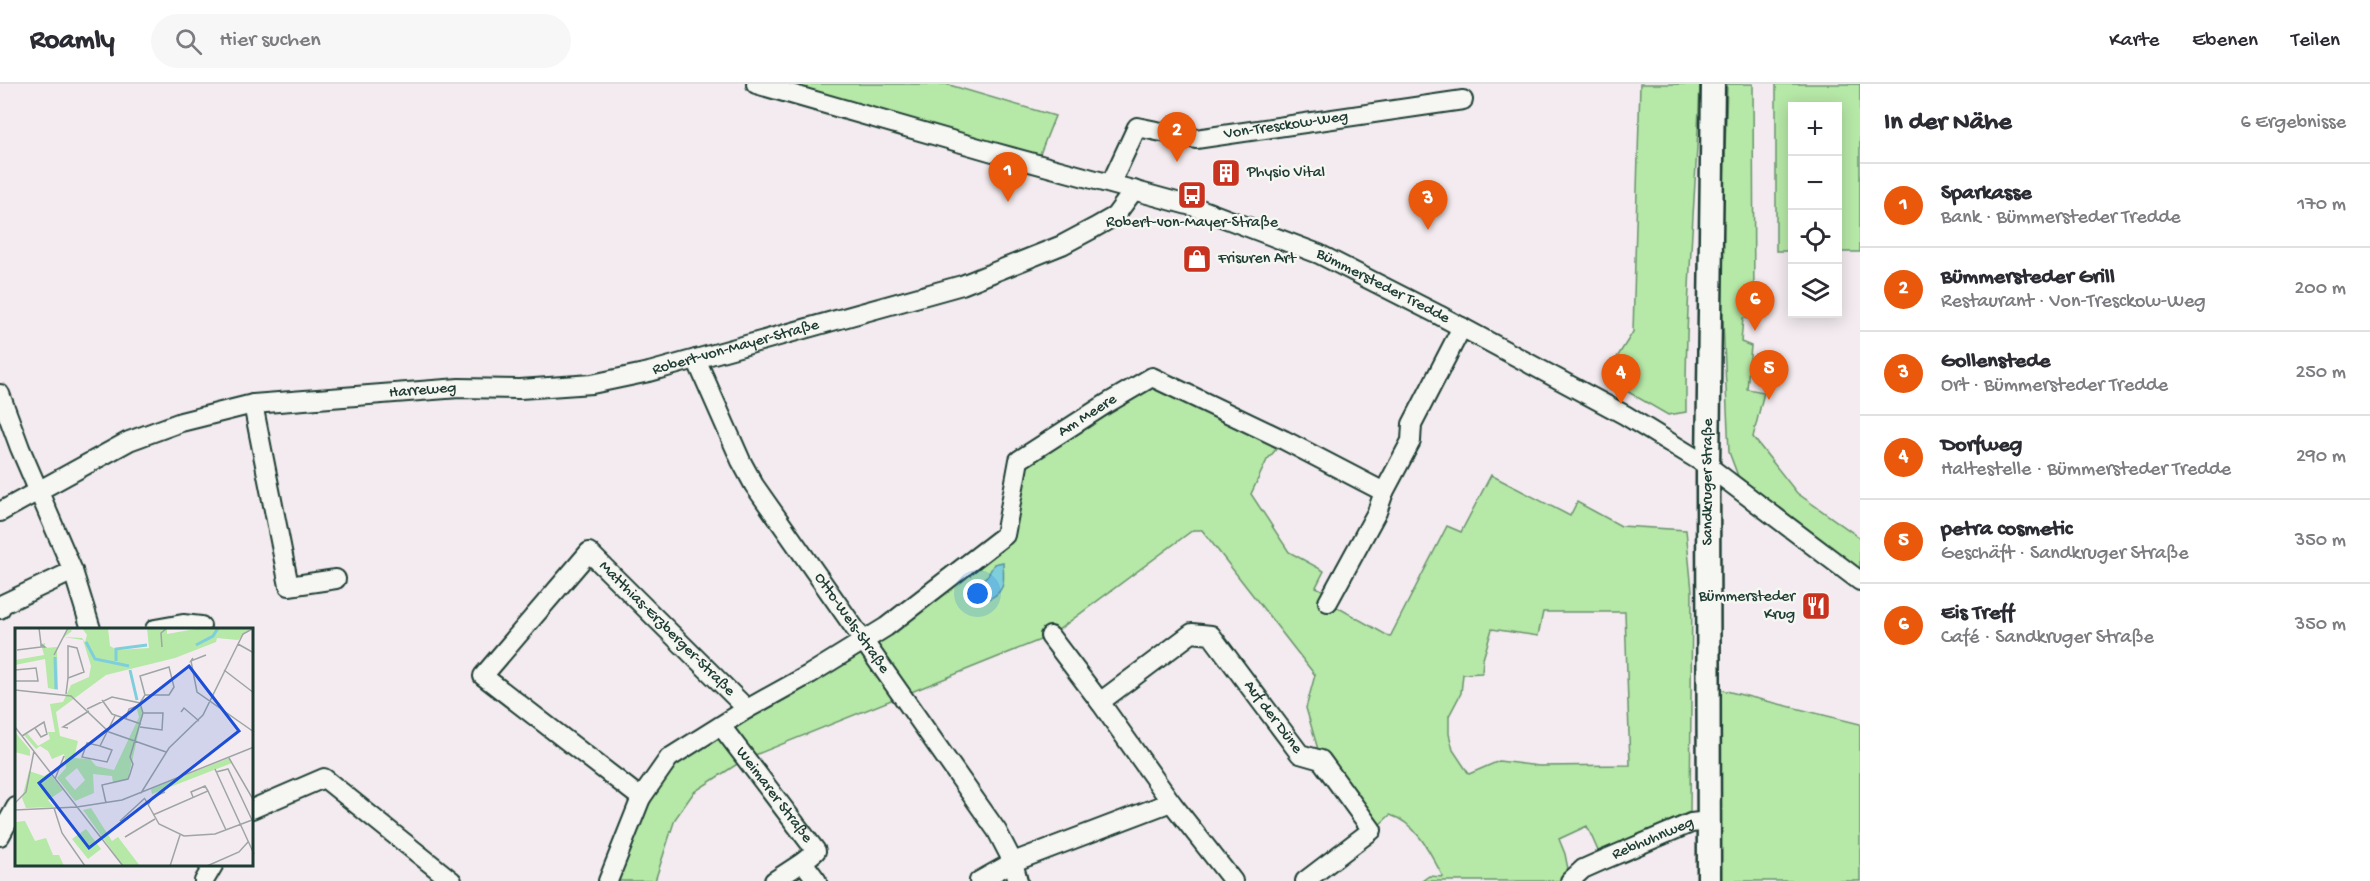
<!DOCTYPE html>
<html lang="de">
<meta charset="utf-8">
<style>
:root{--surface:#fff;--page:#f7f7f7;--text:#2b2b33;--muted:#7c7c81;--line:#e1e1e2;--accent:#ea580c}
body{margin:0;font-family:"Gochi Hand",sans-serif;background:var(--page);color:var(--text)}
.controls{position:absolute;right:18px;top:18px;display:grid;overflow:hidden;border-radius:0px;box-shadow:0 3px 15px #0003}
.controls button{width:54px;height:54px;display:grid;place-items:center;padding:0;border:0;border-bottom:2px solid var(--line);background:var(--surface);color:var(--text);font:30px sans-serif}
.you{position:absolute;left:978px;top:510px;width:21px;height:21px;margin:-15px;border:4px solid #fff;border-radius:50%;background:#1a73e8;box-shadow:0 0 0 9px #1a73e833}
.badge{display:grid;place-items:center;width:39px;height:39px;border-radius:50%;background:var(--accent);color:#fff;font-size:20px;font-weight:700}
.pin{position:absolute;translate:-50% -50px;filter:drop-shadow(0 2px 3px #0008)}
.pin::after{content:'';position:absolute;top:32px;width:21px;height:18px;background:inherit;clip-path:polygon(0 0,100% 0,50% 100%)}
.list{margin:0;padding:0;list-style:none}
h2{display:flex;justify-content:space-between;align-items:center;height:78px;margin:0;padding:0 24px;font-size:26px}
h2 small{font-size:20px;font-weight:400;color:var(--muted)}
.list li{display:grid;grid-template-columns:39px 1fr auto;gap:18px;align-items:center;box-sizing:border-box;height:84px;padding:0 24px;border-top:2px solid var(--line)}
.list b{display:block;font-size:22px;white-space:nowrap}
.list p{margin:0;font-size:20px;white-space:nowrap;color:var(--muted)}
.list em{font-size:20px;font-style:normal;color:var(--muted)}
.icon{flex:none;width:33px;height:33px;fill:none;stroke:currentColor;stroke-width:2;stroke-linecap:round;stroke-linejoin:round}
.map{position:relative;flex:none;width:1860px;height:797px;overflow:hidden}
header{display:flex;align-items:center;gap:36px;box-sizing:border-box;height:84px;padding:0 30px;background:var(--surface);border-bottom:2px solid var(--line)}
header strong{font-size:28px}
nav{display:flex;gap:33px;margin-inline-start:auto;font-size:21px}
.search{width:420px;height:54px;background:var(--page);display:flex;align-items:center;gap:15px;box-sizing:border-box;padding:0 21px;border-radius:33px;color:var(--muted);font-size:22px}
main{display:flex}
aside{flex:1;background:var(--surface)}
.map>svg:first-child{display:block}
</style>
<header>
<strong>Roamly</strong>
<div class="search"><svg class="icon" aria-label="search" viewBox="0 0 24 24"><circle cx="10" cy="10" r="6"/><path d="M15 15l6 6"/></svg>Hier suchen</div>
<nav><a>Karte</a><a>Ebenen</a><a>Teilen</a></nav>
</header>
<main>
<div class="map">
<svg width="1860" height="797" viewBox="0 0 1860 797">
<rect width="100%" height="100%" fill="#f3ebef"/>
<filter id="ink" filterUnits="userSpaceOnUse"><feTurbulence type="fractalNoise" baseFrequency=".0167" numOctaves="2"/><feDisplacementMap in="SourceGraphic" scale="12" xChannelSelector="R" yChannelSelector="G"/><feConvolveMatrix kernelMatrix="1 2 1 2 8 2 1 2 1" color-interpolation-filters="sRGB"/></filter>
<g filter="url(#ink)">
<path fill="#b6e8a7" stroke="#6a926e" stroke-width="1.5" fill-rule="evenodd" d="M 756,0 L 946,0 L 1055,32 L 1036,80 Z
M 1640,0 L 1700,0 C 1696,109 1685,218 1686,328 L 1668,331 L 1604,294 L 1633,248 Z
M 1727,0 L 1753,0 L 1754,235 L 1743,234 L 1741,258 L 1751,262 L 1747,305 L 1764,308 L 1753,353 L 1797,409 L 1860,454 L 1860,486 L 1738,392 L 1729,368 L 1721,195 Z
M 1776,0 L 1860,0 L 1860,168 L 1838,168 L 1838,22 L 1792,22 L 1792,167 L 1776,167 Z
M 1152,293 L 1284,356 L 1267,376 L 1251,410 L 1289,468 L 1324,487 L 1316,503 L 1332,511 L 1328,518 L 1390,553 L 1447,442 L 1461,448 L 1491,391 L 1570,432 L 1577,418 L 1621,442 L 1686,446 L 1692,507 L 1690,728 L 1599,769 L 1587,742 L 1559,755 L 1565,770 L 1570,795 L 1568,797 L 1422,797 L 1429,792 L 1443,793 C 1431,770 1417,739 1390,731 L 1378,742 L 1321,676 L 1306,624 L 1315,591 L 1202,446 L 1193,446 L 1050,552 L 745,675 L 694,708 L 675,735 L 655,797 L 613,797 L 669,674 L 810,590 L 1005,451 L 1019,376 ZM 1543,528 L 1625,528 L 1630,681 L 1539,682 L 1499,677 L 1469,690 L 1453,666 L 1449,650 L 1449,632 L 1461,609 L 1463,590 L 1482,589 L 1483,575 L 1492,545 L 1538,552 Z
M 1718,605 L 1860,640 L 1860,797 L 1719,797 Z"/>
<path fill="#7fcedc" stroke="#599499" stroke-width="1.5" d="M 1003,478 C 1003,485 1005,497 1002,503 C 996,516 979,520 968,514 L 967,508 L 988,491 L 994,480 Z"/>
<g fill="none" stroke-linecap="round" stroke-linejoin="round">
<g stroke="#1f3d34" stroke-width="22">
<g id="minor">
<path id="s1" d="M 756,0 L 993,68 L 1195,123 L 1319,170 L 1439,231 L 1625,331 L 1669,358 L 1708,382 L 1860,497"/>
<path id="s2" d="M 1111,99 L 1137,43 L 1196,55 L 1463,16"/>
<path id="s3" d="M 696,275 L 741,377 L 754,401 L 997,747 L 1013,778 L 1018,797"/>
<path d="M 0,310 L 20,364 L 73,487 L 91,545"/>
<path d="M 253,320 L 289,502 L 336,495"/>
<path id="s4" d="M 0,428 L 129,357 L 181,338 L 253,320 L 459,304 L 520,305 L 592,300 L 649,288 L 962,201 L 1062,161 L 1094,144 L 1115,132 L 1134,106"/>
<path d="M 1328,518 L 1377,428 L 1384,408"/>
<path d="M 0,525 L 3,520 L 73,487"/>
<path d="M 155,545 L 183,540 L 201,542"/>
<path d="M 1050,552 L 1100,618"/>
<path id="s5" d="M 721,642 L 816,767 L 803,778 L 817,797"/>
<path id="s6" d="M 641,714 L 483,592 L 589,468 L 747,625"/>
<path d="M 252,725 L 324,694 L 452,797"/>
<path d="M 0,752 L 16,723"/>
<path d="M 204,797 L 214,780"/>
<path id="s7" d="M 608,797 L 641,714 L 669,674 L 747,625 L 810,590 L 886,543 L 1005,451 L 1019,376 L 1106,320 L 1152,293 L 1284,356 L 1384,408 L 1411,357 L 1412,340 L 1462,243"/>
<path d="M 774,797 L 803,778"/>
<path d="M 979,797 L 1013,778 L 1171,718"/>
<path id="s8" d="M 1233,797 L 1171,718 L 1100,618 L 1192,549 L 1211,551 L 1300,670 L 1321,676 L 1372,746 L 1305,797"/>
<path id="s9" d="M 1570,797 L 1583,785 L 1601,777 L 1691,739 L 1709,737"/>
</g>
</g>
<g stroke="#1f3d34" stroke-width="27">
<g id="tertiary">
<path id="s10" d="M 1709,797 L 1708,382 L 1713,0"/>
</g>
</g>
<use href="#minor" stroke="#f6f6f2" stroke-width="18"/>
<use href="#tertiary" stroke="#f6f6f2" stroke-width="22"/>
</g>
</g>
<defs>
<g id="building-square" transform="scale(1.5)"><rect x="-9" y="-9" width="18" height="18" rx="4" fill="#c8321e" stroke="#f6f6f2"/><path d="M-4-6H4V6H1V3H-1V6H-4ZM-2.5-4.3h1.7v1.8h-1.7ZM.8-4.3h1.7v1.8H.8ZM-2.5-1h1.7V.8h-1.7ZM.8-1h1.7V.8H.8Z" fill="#fff"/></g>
<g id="bus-square" transform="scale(1.5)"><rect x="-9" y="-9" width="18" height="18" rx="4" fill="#c8321e" stroke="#f6f6f2"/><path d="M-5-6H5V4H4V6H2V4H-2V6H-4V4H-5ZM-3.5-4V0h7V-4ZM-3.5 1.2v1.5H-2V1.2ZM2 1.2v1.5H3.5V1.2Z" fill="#fff"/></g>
<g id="shop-square" transform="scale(1.5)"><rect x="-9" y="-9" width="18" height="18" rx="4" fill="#c8321e" stroke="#f6f6f2"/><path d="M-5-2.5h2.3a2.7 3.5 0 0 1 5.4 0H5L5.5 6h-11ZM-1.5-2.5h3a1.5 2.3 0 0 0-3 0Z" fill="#fff"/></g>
<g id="restaurant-square" transform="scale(1.5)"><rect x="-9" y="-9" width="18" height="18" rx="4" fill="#c8321e" stroke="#f6f6f2"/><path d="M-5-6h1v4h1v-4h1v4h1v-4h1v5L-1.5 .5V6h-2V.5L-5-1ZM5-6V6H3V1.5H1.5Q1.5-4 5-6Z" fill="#fff"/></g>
</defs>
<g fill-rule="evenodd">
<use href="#building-square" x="1226" y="89"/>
<use href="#bus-square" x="1192" y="111"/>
<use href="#shop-square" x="1197" y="175"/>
<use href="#restaurant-square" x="1816" y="522"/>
</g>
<g text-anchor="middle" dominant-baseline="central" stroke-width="5" stroke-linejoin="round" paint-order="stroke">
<g font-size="16" fill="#1f3d34" stroke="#f6f6f2">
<text stroke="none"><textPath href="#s2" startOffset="213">Von-Tresckow-Weg</textPath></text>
<text stroke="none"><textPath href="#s1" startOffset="660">Bümmersteder Tredde</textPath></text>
<text stroke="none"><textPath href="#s4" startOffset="765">Robert-von-Mayer-Straße</textPath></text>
<text stroke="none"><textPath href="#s4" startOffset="447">Harreweg</textPath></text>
<text stroke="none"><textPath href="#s7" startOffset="700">Am Meere</textPath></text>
<text stroke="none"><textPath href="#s10" startOffset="399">Sandkruger Straße</textPath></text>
<text stroke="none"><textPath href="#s3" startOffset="308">Otto-Wels-Straße</textPath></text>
<text stroke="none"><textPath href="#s6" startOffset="472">Matthias-Erzberger-Straße</textPath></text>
<text stroke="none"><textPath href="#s8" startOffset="460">Auf der Düne</textPath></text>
<text stroke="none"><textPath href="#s5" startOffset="87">Weimarer Straße</textPath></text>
<text stroke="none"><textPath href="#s9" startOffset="94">Rebhuhnweg</textPath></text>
</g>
<g font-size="16" fill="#1f3d34" stroke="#f6f6f2" text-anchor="start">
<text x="1247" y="89">Physio Vital</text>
<text x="1192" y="139" text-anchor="middle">Robert-von-Mayer-Straße</text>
<text x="1218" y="175">Frisuren Art</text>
<text x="1795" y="513" text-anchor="end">Bümmersteder<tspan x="1795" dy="18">Krug</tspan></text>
</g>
</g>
<g transform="translate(15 544)">
<rect width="238" height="238" fill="#f3ebef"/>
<path d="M 54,0 L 57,3 L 49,9 L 67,10 L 70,14 L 72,7 L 67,0 L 93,0 L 95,18 L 102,22 L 134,20 L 132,0 L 152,0 L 152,6 L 186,0 L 236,0 L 223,12 L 202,10 L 201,14 L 160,30 L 91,47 L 41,84 L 45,108 L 63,113 L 59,130 L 75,131 L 81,138 L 99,142 L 124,89 L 121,78 L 125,77 L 128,85 L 113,151 L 98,155 L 97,148 L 78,146 L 79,165 L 60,173 L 42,150 L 51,140 L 49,126 L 37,131 L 33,123 L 25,118 L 21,121 L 9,107 L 12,105 L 23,118 L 35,111 L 33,104 L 40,104 L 35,76 L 48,74 L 56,57 L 74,49 L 76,38 L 68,12 L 48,9 ZM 62,140 L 70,152 L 60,162 L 50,150 ZM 30,15 L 30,20 L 42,19 L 43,62 L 33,60 L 30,31 L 0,37 L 0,32 L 29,27 L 26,16 ZM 0,104 L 15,122 L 15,128 L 0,124 ZM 214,130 L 217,135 L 137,166 L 136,161 ZM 14,143 L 29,148 L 34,145 L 48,162 L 33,172 L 39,179 L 11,180 L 7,170 ZM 76,180 L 97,213 L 103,209 L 125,238 L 108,238 L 68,182 ZM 10,193 L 20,213 L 31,210 L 38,227 L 44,227 L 49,238 L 0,238 L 0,194 ZM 71,201 L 86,221 L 73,231 L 57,211 Z" fill="#b6e8a7" fill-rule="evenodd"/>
<path fill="none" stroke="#7fcedc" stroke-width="3" d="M 71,14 L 80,31 L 114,38M 181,17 L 198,8 L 203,0M 40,29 L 41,61M 101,33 L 101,21 L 132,17M 115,42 L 122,72"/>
<path fill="none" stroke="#9ea5a4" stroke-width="1.5" d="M 24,0 L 26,16 L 30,19 L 26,19 L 26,16M 223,16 L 239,25M 147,19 L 146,5 L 152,0M 2,22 L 26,19M 39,27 L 53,0M 178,30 L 176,33 L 191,27M 176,33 L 182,64 L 239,104M 0,42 L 21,40 L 23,53 L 0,53M 209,42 L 239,65M 0,62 L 56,68 L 94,104 L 151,124M 51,66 L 53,50 L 69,44 L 62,20 L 53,18 L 53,50M 87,72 L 97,86 L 126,96M 125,75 L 130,67 L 125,48 L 154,39 L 159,59 L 154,67 L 130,67M 72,81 L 97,69 L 125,75 L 128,85 L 115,129 L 118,136 L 115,146 L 113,151 L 87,157 L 91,175M 166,84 L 169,80 L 184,93M 111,90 L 114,81 L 125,77M 0,99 L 108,238M 125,99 L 147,102 L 148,85 L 128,85M 53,100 L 48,99 L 74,83M 7,108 L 29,94 L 32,106 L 26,109 L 20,100M 85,118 L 97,122 L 92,134 L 67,129 L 72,115 L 85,118 L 100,88M 214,130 L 239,173M 200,141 L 239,226M 40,151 L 49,128M 193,163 L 211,202M 126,165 L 154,120 L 188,87 L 228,6 L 239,0M 130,171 L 144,196 L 169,208 L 200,206 L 237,192 L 213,141 L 201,144M 0,175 L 11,164 L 19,123M 133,177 L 138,169 L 150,164M 39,180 L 47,205 L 70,238M 0,182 L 62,179 L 107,172 L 239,119M 138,187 L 193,163 L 190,158 L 176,164 L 178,169M 105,193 L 130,170M 110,209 L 140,191M 155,238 L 165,207M 192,238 L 224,224 L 233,214"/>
<path fill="#1d4ed8" fill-opacity="0.15" stroke="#1d4ed8" stroke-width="3" d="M 174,38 L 224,103 L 74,220 L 24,155 Z"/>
<rect width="238" height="238" fill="none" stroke="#1f3d34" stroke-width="3"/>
</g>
</svg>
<div class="controls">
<button>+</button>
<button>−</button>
<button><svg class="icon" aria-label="locate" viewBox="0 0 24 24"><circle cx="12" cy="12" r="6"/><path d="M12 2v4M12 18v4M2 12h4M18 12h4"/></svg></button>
<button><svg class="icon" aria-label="layers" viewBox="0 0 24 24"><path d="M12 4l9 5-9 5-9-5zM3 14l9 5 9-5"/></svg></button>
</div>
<div class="you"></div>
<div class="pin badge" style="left:1008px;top:118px">1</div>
<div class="pin badge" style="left:1177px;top:78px">2</div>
<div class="pin badge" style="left:1428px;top:146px">3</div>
<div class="pin badge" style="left:1621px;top:320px">4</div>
<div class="pin badge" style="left:1769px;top:316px">5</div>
<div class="pin badge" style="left:1755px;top:247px">6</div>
</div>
<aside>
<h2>In der Nähe<small>6 Ergebnisse</small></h2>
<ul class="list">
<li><span class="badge">1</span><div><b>Sparkasse</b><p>Bank · Bümmersteder Tredde</p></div><em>170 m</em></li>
<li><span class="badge">2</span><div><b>Bümmersteder Grill</b><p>Restaurant · Von-Tresckow-Weg</p></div><em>200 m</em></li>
<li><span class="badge">3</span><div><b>Gollenstede</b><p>Ort · Bümmersteder Tredde</p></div><em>250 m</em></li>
<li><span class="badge">4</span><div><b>Dorfweg</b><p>Haltestelle · Bümmersteder Tredde</p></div><em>290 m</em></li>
<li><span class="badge">5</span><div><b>petra cosmetic</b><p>Geschäft · Sandkruger Straße</p></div><em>350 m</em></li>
<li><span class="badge">6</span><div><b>Eis Treff</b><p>Café · Sandkruger Straße</p></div><em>350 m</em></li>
</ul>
</aside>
</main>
